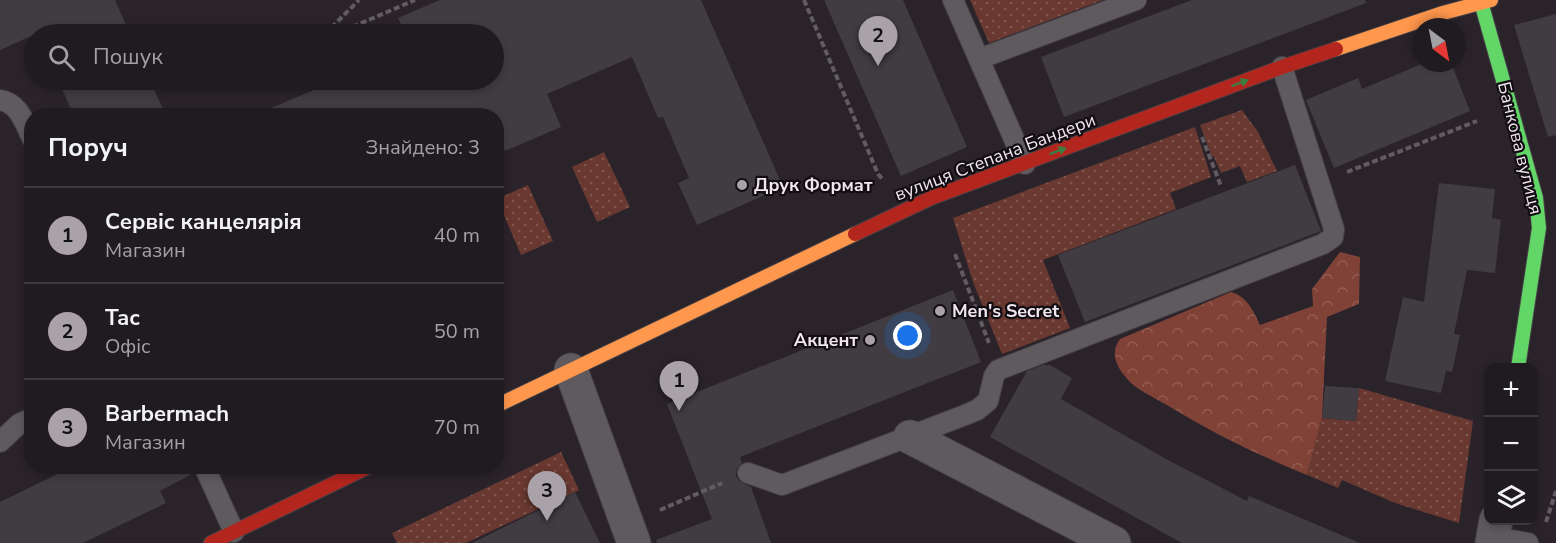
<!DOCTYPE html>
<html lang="uk">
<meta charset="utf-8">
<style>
:root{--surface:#201b20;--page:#282429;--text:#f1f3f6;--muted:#a2a1a5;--line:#3d393e;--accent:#aaa2a9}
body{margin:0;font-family:"Nunito Sans",sans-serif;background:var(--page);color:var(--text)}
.controls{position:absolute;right:18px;bottom:18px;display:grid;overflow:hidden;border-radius:12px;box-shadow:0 3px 9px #0003}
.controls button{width:54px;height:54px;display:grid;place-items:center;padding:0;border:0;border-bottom:2px solid var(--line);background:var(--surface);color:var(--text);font:30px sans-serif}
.compass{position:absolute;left:1412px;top:18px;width:54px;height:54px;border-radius:50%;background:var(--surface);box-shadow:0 3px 9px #0003;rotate:148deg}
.you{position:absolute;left:908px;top:336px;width:21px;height:21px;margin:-15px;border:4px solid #fff;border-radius:50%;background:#1a73e8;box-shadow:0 0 0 9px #1a73e833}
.badge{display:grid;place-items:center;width:39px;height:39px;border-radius:50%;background:var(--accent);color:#111;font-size:20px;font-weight:700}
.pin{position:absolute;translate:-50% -50px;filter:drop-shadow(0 2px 3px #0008)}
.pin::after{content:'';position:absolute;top:32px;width:21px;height:18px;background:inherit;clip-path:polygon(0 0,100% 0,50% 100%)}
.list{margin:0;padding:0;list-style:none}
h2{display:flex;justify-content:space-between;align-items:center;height:78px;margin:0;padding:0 24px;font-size:26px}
h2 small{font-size:20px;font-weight:400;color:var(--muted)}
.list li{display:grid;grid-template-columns:39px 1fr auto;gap:18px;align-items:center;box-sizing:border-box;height:96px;padding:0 24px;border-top:2px solid var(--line)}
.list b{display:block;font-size:22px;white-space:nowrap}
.list p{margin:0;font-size:20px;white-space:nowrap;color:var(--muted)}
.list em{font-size:20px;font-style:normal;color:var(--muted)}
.icon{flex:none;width:33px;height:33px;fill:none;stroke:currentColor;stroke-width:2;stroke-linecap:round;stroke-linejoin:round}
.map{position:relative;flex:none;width:1556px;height:543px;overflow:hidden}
.search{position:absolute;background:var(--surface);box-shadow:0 3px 9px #0003;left:24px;top:24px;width:480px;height:66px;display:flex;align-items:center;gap:15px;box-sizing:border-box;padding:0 21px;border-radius:33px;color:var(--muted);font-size:22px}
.panel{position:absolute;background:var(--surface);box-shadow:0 3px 9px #0003;left:24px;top:108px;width:480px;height:366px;border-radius:24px}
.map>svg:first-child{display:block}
</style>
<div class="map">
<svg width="1556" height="543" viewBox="0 0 1556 543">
<defs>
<pattern id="grass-dots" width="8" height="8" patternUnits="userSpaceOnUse" patternTransform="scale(1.5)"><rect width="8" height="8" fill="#693830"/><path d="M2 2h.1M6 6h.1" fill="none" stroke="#7f554e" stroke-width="1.8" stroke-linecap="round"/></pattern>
<pattern id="forest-crowns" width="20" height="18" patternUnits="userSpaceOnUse" patternTransform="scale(1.5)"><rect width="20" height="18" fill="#804136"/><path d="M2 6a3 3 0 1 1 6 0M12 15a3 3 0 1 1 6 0" fill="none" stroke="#925c53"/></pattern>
</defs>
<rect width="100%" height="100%" fill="#2a242a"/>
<path fill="url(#grass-dots)" d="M 970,0 L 1103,0 L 989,43 Z
M 1242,110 L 1258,132 L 1277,171 L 1247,182 L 1240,166 L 1221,173 L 1214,157 L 1212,157 L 1200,125 Z
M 1195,127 L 1211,177 L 1170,193 L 1176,209 L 1043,260 L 1070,328 L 1002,354 L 973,282 L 953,218 Z
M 604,152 L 630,207 L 597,222 L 572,167 Z
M 528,185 L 553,241 L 521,255 L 497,199 Z
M 1359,388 L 1473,421 L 1459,523 L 1395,503 L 1342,480 L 1338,488 L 1307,475 L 1322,418 L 1356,421 Z
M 561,452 L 579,490 L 466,543 L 397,543 L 392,533 Z"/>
<path fill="url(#forest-crowns)" d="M 1340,252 L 1360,257 L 1359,304 L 1327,317 L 1322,418 L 1307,475 C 1258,455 1212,433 1167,405 C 1155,398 1141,392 1131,383 C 1119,371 1108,355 1120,339 L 1231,292 C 1247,296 1254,312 1260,325 L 1313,306 L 1312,289 Z"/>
<path fill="#403c42" d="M 0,0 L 115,0 L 130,34 L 38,33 L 0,50 Z
M 440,0 L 701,0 L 783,187 L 697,225 L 678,183 L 689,178 L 663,117 L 658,118 L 632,57 L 547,94 L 561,127 L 505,151 L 496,130 L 496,116 L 253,116 L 337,80 L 494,80 L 494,34 L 405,34 L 398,18 Z
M 824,0 L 903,0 L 967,147 L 901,176 Z
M 1192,0 L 1365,0 L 1366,3 L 1064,117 L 1041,57 Z
M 1556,14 L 1556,135 L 1548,137 L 1514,25 Z
M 1424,63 L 1451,63 L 1470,111 L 1334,168 L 1306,100 L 1358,78 L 1362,89 Z
M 58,80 L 150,80 L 166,116 L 74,116 Z
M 1295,165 L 1321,231 L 1085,322 L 1058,255 Z
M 1439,183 L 1495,189 L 1492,218 L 1501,220 L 1495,273 L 1467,270 L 1454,334 L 1460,335 L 1452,372 L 1446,371 L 1441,393 L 1385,381 L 1403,297 L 1424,302 Z
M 953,290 L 981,362 L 740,457 L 742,463 L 737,468 L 736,476 L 739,481 L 751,487 L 771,543 L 657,543 L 656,540 L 712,519 L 667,404 Z
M 1043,365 L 1050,365 L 1072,378 L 1061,399 L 1166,459 L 1247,501 L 1249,496 L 1360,543 L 1182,543 L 990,437 L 1027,371 Z
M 1325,386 L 1359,388 L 1356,421 L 1322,418 Z
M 74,466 L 192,466 L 194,473 L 160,491 L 166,503 L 83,543 L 0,543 L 0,502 Z
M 575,492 L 600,543 L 472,543 Z"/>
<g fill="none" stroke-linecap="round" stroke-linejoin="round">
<g stroke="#474147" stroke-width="22">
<path id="lane" d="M 953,0 L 1025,164
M 979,59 L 1136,0
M 0,100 C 19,103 24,122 32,138
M 0,442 L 19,424 L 32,418
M 204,466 L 234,532
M 748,473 L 782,485 L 965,415 L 977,410 L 988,401 L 994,376 L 998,370 L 1323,244 L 1333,237 L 1334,229 L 1282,67
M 1493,537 L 1528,543"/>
</g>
<g stroke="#474147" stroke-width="35">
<path id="street" d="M 571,370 L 634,543
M 910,437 L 1114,543
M 1492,543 L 1496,520"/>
</g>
<g stroke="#474147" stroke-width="16">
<path id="fast" d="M 1481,2 L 1536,198 L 1539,228 L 1518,368"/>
</g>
<g stroke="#474147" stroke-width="16">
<path id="slow" d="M 1336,49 L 1443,13 L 1491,0
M 496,406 L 855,234"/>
</g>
<g stroke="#474147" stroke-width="16">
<path id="jam" d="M 855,234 L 931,198 L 1282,67 L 1336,49
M 211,543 L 370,466"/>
</g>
<path stroke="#615c61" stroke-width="4" stroke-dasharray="6 3" stroke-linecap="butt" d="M 804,0 L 878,174 L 883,180
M 325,34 L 359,0
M 336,34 L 415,0
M 1202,137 L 1221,186
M 1347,172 L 1477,121
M 955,254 L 989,343
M 660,510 L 722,483
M 1546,522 L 1556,491"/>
<use href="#lane" stroke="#5e5a5e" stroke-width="20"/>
<use href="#street" stroke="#5e5a5e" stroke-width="33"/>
<use href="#fast" stroke="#63d668" stroke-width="14"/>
<use href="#slow" stroke="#ff974d" stroke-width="14"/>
<use href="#jam" stroke="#b3261e" stroke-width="14"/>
</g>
<defs><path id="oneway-solid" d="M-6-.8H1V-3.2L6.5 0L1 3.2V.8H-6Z" transform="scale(1.5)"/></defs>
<g fill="#3f7c41">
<use href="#oneway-solid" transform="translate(1240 83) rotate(-21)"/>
<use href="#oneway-solid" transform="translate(1058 151) rotate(-21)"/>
</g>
<g fill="#aaa2a9" stroke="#120d12" stroke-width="2">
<circle cx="742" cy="185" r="6"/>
<circle cx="940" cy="311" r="6"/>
<circle cx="870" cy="340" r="6"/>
</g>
<g text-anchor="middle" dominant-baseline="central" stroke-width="4.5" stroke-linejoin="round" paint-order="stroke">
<g font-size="18" fill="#efe6ee" stroke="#120d12">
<text transform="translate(1520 148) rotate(76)">Банкова вулиця</text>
<text transform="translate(995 157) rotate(-21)">вулиця Степана Бандери</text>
</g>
<g font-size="18" font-weight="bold" fill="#efe6ee" stroke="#120d12" text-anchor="start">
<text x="754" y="185">Друк Формат</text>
<text x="952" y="311">Men's Secret</text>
<text x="858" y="340" text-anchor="end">Акцент</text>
</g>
</g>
</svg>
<div class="controls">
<button>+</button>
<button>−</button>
<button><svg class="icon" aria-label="layers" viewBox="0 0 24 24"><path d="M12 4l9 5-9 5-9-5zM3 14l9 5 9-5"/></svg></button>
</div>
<svg class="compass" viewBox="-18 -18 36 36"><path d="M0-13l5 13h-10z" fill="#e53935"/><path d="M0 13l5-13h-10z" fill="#a2a1a5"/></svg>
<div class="you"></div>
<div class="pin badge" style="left:679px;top:411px">1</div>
<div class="pin badge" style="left:878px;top:66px">2</div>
<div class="pin badge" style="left:547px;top:521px">3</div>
<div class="search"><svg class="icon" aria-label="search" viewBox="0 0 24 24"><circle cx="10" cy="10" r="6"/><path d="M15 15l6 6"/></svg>Пошук</div>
<section class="panel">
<h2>Поруч<small>Знайдено: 3</small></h2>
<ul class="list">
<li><span class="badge">1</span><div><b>Сервіс канцелярія</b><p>Магазин</p></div><em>40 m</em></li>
<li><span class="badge">2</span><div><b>Тас</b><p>Офіс</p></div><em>50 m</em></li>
<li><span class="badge">3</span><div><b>Barbermach</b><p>Магазин</p></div><em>70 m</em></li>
</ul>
</section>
</div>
